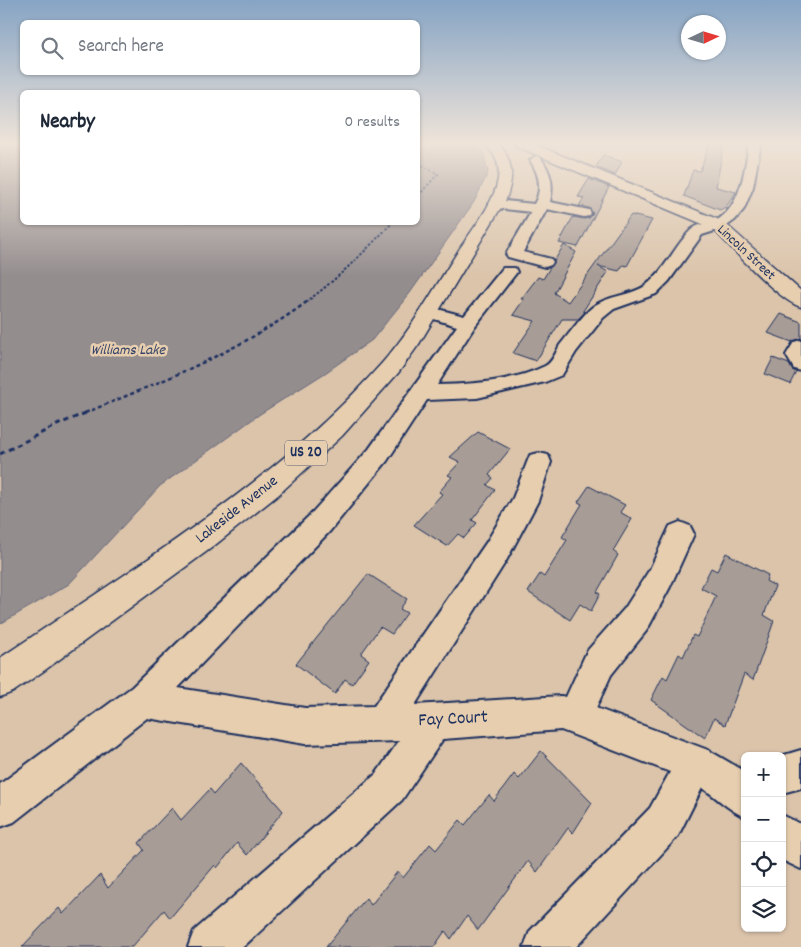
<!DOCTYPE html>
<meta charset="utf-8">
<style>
:root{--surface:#fff;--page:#f2f2f3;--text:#1f2937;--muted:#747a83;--line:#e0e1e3}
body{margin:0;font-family:Dekko,sans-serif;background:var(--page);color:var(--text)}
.controls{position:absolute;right:15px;bottom:15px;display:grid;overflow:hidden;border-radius:8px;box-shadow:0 1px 4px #0004}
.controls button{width:45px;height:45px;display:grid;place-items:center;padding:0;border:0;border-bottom:1px solid var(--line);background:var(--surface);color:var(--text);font:25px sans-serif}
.compass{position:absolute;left:681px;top:15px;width:45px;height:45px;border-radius:50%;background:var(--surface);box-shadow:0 1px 4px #0004;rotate:86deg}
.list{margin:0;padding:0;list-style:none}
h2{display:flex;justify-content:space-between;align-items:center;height:65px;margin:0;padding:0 20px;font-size:21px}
h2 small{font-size:16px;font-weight:400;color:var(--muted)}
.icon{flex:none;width:28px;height:28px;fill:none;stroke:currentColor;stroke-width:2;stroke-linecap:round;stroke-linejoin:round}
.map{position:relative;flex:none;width:801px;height:947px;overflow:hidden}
.search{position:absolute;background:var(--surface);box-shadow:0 1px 4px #0004;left:20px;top:20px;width:400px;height:55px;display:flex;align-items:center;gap:12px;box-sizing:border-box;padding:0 18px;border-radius:8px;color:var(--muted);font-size:19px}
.panel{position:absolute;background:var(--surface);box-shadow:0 1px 4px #0004;left:20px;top:90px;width:400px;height:135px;border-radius:8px}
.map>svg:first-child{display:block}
</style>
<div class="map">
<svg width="801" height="947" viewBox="0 0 801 947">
<rect width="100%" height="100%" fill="#dbc4aa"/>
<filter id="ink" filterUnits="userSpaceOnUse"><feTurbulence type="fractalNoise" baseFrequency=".02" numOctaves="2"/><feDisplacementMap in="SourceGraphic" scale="10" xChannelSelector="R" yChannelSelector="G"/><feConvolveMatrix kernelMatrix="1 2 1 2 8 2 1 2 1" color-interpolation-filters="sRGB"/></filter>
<g filter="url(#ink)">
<path fill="#948d8e" stroke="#64677b" d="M 0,143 L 22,143 L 22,222 L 418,222 L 418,143 L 468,143 L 483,151 L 488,173 L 474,202 L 410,293 L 372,340 L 325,373 L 260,414 L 160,486 L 69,584 L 0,624 Z"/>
<path fill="#a89c96" stroke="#1b2f5e" d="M 710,143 L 724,143 L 716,187 L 736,192 L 726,207 L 720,210 L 684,196 L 693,170 L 700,171 Z
M 603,155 L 622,162 L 615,175 L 596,167 Z
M 589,179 L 609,187 L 578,247 L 559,243 L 573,217 L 584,219 L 589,218 L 593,214 L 589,208 L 579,206 L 584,198 L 578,197 Z
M 631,215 L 652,220 L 627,266 L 623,265 L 619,271 L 598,266 L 608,272 L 583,311 L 585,312 L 578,319 L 562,319 L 536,361 L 513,353 L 535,321 L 513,315 L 524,299 L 521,299 L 538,277 L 543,279 L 564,245 L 576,252 L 554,293 L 568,302 Z
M 781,314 L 801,322 L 801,338 L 792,342 L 768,333 Z
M 773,358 L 789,364 L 792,370 L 796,372 L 790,384 L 765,374 Z
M 478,432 L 510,449 L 489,475 L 493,478 L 487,485 L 495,490 L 472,520 L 477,523 L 464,538 L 458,534 L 447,546 L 414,525 L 442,494 L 439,492 L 452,477 L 448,475 L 460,462 L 450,457 Z
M 589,486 L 625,505 L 620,512 L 632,519 L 613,551 L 618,555 L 597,592 L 600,594 L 591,611 L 580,604 L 570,620 L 528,592 L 540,574 L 544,577 L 567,540 L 562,537 L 582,504 L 578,502 Z
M 726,553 L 768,575 L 766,581 L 775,586 L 764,615 L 774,621 L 753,680 L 744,674 L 725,725 L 714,718 L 705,738 L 651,700 L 663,676 L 667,679 L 679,654 L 683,657 L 693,635 L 697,637 L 716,596 L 701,588 L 711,568 L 717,571 Z
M 368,574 L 407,599 L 400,609 L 407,613 L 392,634 L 380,627 L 361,654 L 369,660 L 352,684 L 345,679 L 335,694 L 296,664 Z
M 541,751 L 592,803 L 573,833 L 568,828 L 537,872 L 528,861 L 478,930 L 467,916 L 451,939 L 445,931 L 434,947 L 326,947 L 366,898 L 371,905 L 398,871 L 403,878 L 430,844 L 436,850 L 460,820 L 465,825 L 489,795 L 494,801 L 514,774 L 519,779 Z
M 241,763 L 283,811 L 247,855 L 237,843 L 217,868 L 215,865 L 170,918 L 164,910 L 132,947 L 22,947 L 59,908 L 63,914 L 100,875 L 108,888 L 144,850 L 139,843 L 172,808 L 181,820 L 210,789 L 214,794 Z"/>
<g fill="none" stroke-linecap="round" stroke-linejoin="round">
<g stroke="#1b2f5e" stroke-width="4">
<path id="minor" d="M 749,143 L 761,143 L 753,187 L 744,209 L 735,220 L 724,228 L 702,235 L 669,281 L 656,294 L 614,309 L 603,318 L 576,352 L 562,375 L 545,382 L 477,398 L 427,400 L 387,461 L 330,531 L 178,688 L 305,708 L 374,706 L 486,543 L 513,498 L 530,455 L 539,453 L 548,455 L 551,462 L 538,501 L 506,561 L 415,705 L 561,696 L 566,697 L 587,651 L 625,608 L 650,569 L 670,526 L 680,522 L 690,526 L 694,534 L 670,587 L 647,630 L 611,675 L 596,708 L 708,750 L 744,771 L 745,817 C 728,810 717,797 702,788 L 678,836 L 576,947 L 524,947 L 530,931 L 650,808 L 670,772 L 561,730 L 443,739 L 402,800 L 243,947 L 188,947 L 194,931 L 376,774 L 399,741 L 305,744 L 147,718 L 14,822 L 0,827 L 0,784 L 132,687 L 310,515 L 369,449 L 457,326 L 424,316 L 421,312 L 424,308 L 430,307 L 464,316 L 503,268 L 515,268 L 517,272 L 475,326 L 437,385 C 472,384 512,382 545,366 C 552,363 556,352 560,345 C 569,334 579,320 589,310 C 605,295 628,297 645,286 C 664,272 674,247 691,230 C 698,223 710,224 719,219 C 742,203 745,168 749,143 Z
M 536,156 L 540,157 C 551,172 554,184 550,202 L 589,210 L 591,213 L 589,216 L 584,217 L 547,209 L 523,252 L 551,259 L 553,262 L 551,265 L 545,267 L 508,257 L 506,254 L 531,212 L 496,208 L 489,204 L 496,200 L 534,204 C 543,189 539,174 530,160 Z
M 801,340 L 801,371 L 794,369 L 786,355 L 794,342 Z
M 801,750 L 801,788 L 782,793 L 781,756 Z
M 782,815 L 801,824 L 801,869 L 782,860 Z"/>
</g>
<g stroke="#1b2f5e" stroke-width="3">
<path id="major" d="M 485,143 L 498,143 C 514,162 514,177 506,199 L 419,344 L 399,372 L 342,436 L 278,495 L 210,549 L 45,670 L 13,692 L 0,697 L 0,658 C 41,631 82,603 123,576 C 216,513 308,447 383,362 C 412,329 433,290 457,253 C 471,230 503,195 498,166 C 497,157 490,150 485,143 Z
M 514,143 L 531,143 L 717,219 L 728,226 L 801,291 L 801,307 C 779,301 734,250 716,232 L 705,225 L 516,146 Z"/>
</g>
<path stroke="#1b2f5e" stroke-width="2" stroke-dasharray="2.5 2" stroke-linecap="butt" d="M 418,163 L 438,174 L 418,196
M 306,302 C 339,278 365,251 393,222"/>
<path stroke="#1b2f5e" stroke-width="2.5" stroke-dasharray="4 3" stroke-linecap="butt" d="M 85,413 C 162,381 241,351 308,301"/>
<path stroke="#1b2f5e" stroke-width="3" stroke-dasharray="5 4" stroke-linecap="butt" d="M 0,454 L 57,425 L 88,412"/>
<use href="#minor" fill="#e7ceaf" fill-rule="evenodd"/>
<use href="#major" fill="#e7ceaf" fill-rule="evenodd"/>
</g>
</g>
<linearGradient id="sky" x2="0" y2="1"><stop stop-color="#86a4c4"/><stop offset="0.52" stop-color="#efe4d9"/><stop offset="1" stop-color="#efe4d9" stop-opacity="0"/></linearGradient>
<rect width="801" height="276" fill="url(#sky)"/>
<g text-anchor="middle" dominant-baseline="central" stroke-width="5" stroke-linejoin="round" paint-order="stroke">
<g font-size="14" fill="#1b2f5e" stroke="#e7ceaf">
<text transform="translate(746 253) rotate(43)">Lincoln Street</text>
</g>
<g font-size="15" font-style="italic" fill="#334268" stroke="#e7ceaf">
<text x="128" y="351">Williams Lake</text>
</g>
<rect fill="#e7ceaf" stroke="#585f76" stroke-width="1" x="285" y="440.5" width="42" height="25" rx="4"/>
<g font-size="15" font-weight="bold" fill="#1b2f5e">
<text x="306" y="453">US 20</text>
</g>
<g font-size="16" fill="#1b2f5e" stroke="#e7ceaf">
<text transform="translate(237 510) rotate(-38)">Lakeside Avenue</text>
</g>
<g font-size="19" fill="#1b2f5e" stroke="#e7ceaf">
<text transform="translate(453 720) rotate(-3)">Fay Court</text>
</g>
</g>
</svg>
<div class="controls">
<button>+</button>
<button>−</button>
<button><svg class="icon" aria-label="locate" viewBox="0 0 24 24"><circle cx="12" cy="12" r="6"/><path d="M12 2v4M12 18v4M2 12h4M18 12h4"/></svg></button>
<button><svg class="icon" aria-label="layers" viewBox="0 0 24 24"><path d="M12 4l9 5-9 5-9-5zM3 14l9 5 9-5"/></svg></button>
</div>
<svg class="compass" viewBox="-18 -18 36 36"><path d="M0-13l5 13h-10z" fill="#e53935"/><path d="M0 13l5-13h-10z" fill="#747a83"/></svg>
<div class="search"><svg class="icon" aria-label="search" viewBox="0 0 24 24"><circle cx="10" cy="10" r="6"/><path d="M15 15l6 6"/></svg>Search here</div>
<section class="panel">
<h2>Nearby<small>0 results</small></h2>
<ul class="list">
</ul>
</section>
</div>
